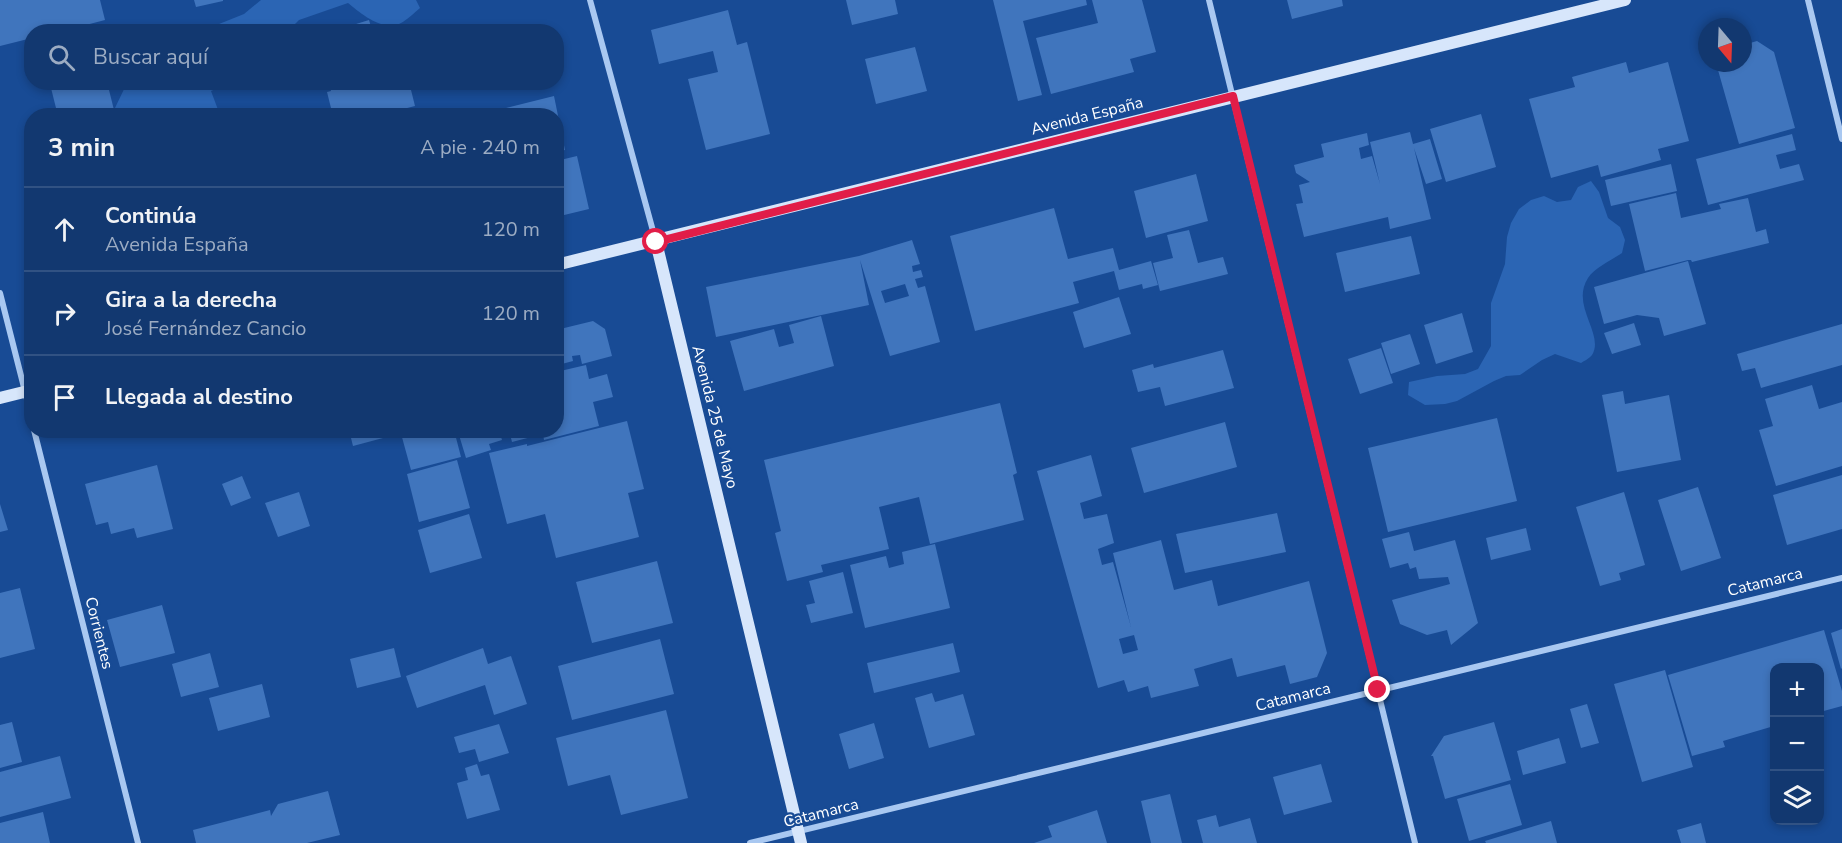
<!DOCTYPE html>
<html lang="es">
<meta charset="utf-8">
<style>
:root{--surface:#123870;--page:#1f4378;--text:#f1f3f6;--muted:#9cacc3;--line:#315283}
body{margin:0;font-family:"Nunito Sans",sans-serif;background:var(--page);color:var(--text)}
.controls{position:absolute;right:18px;bottom:18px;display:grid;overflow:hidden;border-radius:12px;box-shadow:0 3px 9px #0003}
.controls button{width:54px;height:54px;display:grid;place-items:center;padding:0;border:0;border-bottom:2px solid var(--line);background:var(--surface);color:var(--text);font:30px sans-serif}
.compass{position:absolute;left:1698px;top:18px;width:54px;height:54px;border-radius:50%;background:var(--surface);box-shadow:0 3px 9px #0003;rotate:161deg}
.stop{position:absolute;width:18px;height:18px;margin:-14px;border:4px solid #e11d48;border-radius:50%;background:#fff}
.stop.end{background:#e11d48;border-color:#fff;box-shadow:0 2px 6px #0008}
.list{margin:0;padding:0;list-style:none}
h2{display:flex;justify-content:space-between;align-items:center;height:78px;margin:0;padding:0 24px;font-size:26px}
h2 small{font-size:20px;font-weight:400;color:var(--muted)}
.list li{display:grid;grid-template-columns:39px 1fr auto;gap:18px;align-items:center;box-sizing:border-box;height:84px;padding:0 24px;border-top:2px solid var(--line)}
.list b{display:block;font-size:22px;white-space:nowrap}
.list p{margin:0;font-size:20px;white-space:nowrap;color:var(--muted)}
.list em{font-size:20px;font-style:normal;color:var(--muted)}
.icon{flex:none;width:33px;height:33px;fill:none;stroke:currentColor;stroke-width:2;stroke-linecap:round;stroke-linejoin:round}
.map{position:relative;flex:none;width:1842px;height:843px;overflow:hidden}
.search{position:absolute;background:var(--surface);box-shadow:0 3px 9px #0003;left:24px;top:24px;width:540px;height:66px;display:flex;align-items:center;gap:15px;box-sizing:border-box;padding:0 21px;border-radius:24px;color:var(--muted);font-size:22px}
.panel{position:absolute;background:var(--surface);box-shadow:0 3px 9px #0003;left:24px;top:108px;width:540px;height:330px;border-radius:24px}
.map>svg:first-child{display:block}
</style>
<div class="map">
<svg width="1842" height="843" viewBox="0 0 1842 843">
<rect width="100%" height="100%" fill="#184b95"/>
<path fill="#2b65b4" d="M 261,0 L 416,0 L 420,8 C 414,13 407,20 401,23 C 384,33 360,13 348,3 L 299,20 L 288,31 L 211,32 L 219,24 L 244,14 Z
M 127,83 L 127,82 L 230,83 L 211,91 L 220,115 L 122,115 L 114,110 Z
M 1591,181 L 1599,192 L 1608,218 L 1620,227 L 1625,240 L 1622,253 C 1612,260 1594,268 1588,278 C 1570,306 1605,334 1592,355 C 1590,358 1584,361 1581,363 L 1555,354 L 1542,360 L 1520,375 L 1506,376 L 1494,381 L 1457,401 L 1445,404 L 1425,405 L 1408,395 L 1409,382 L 1437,376 L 1465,374 L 1478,369 L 1491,346 L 1491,303 L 1505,264 L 1507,237 L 1511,223 L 1519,209 L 1531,200 L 1544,196 L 1557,202 L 1571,200 L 1578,187 Z"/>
<path fill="#4075bd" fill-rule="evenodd" d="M 0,0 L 100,0 L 105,20 L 59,32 L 32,32 L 32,38 L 0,46 Z
M 194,0 L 223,0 L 223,1 L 196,7 Z
M 846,0 L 895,0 L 898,14 L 852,25 Z
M 993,0 L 1086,0 L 1087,5 L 1023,21 L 1042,95 L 1018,101 Z
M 1092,0 L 1142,0 L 1156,52 L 1130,59 L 1134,72 L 1051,94 L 1036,38 L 1098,23 Z
M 1287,0 L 1342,0 L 1343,6 L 1292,19 Z
M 728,10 L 737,45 L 747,42 L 770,134 L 706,150 L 688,79 L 718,72 L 713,51 L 659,64 L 651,30 Z
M 369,20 L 372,30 L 391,25 L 392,32 L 330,32 Z
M 1757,41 L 1774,52 L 1795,128 L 1739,144 L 1716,63 L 1743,63 L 1743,45 Z
M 915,47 L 927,91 L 876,104 L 865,59 Z
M 1626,62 L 1629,73 L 1668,62 L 1689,141 L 1658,149 L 1661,160 L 1601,177 L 1598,165 L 1551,178 L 1529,99 L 1575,87 L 1572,77 Z
M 72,82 L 107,82 L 114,110 L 92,116 L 58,116 L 51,88 Z
M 329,82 L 409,82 L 415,106 L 376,116 L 333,116 L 327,92 L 331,91 Z
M 554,96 L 565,150 L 556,152 L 556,116 L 474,116 Z
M 1481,114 L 1496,167 L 1446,182 L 1430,129 Z
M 1410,132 L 1413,144 L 1430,139 L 1442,179 L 1426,184 L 1414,148 L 1431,219 L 1390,229 L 1388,217 L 1304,237 L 1296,204 L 1303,203 L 1299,185 L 1310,182 L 1296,173 L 1294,165 L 1324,157 L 1321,144 L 1367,133 L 1369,145 L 1359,148 L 1361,159 L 1372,156 L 1380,184 L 1370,142 Z
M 1792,134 L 1796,150 L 1776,155 L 1780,169 L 1799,164 L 1804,180 L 1708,205 L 1696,159 Z
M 577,156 L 589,209 L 556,217 L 556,161 Z
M 1671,164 L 1677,191 L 1611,206 L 1605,180 Z
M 1196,174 L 1208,221 L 1146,238 L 1134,191 Z
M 1676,193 L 1681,218 L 1721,209 L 1719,204 L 1748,198 L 1756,232 L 1766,229 L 1769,243 L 1692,262 L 1691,260 L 1688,260 L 1645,271 L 1629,204 Z
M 1054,208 L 1068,259 L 1113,248 L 1119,270 L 1151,261 L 1158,285 L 1143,289 L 1142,284 L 1119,290 L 1114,271 L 1073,282 L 1079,303 L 975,331 L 950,236 Z
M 1189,230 L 1198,263 L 1223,257 L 1228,274 L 1160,291 L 1153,263 L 1173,258 L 1167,235 Z
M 1411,236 L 1420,274 L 1345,292 L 1336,253 Z
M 912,240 L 920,264 L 912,266 L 913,272 L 921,270 L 923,277 L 915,279 L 918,288 L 925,286 L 940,342 L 890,356 L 860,260 L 869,305 L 716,337 L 706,287 L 859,256 ZM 905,284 L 909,296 L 885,303 L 881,291 Z
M 1688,261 L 1706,324 L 1664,336 L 1659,318 L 1637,315 L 1604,324 L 1594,287 Z
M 1119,297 L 1131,334 L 1084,348 L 1073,312 Z
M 1462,313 L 1473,352 L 1436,364 L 1424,325 Z
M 821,316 L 834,366 L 744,391 L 730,341 L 774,329 L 779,347 L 794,343 L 789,325 Z
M 593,321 L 605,329 L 612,356 L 582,364 L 580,355 L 572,356 L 573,361 L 558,365 L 556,330 Z
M 1634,323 L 1641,345 L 1612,354 L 1604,333 Z
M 1842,324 L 1842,365 L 1761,388 L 1755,368 L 1742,371 L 1737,354 Z
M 1410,334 L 1420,364 L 1391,374 L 1381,343 Z
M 1381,348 L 1393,383 L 1360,394 L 1348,359 Z
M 1223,350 L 1234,388 L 1165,406 L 1160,387 L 1138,392 L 1132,370 L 1153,364 L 1154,368 Z
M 586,365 L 589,379 L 607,374 L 613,397 L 593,402 L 599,426 L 544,440 L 543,434 L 512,442 L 509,430 L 556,430 L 556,372 Z
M 1812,385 L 1819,409 L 1842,402 L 1842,466 L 1776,486 L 1759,430 L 1773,426 L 1765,399 Z
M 1623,391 L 1625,404 L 1669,395 L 1681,460 L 1617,472 L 1602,395 Z
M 1000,403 L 1017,473 L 1013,475 L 1024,520 L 930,544 L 919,497 L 879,507 L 889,549 L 821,565 L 823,572 L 787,581 L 775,533 L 781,531 L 764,460 Z
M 1497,418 L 1517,501 L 1388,532 L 1368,448 Z
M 627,421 L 644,489 L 628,493 L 639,537 L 556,558 L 545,514 L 507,524 L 489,453 L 527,444 L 527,446 Z
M 1225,422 L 1237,467 L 1144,493 L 1131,448 Z
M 349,430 L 397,430 L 398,434 L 353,446 Z
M 400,430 L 454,430 L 461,457 L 411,470 Z
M 471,430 L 499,430 L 502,440 L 489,444 L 491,450 L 466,458 L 459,435 Z
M 1091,455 L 1102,496 L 1080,503 L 1084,519 L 1107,514 L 1114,543 L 1098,549 L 1102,565 L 1113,562 L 1131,627 L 1113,553 L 1161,540 L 1174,590 L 1212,580 L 1218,606 L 1309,581 L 1327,653 L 1317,677 L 1290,684 L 1285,665 L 1237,677 L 1232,658 L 1194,669 L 1199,686 L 1151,698 L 1148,686 L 1128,692 L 1124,680 L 1098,688 L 1037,471 ZM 1134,635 L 1138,650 L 1123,654 L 1119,639 Z
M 457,460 L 470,508 L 419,522 L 407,474 Z
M 157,465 L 173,529 L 137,538 L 134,528 L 111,534 L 108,522 L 96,525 L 85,484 Z
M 1842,475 L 1842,529 L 1787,545 L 1773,495 Z
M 242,476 L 251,498 L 231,506 L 222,484 Z
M 1698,487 L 1721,558 L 1681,571 L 1658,500 Z
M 299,492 L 310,526 L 278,537 L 265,503 Z
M 1624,492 L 1645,565 L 1619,573 L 1621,580 L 1600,586 L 1576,507 Z
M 0,504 L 8,530 L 0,532 Z
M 1277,513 L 1286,552 L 1185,573 L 1176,534 Z
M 469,514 L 482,558 L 430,573 L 418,530 Z
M 1526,528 L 1531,550 L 1491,560 L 1486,538 Z
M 1409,532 L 1414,551 L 1455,540 L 1478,623 L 1451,645 L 1447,630 L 1427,635 L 1400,624 L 1392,600 L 1450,584 L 1448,577 L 1419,579 L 1416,567 L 1410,569 L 1408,563 L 1390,568 L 1382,539 Z
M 935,544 L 950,608 L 865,628 L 850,565 L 886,556 L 889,568 L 904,564 L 902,552 Z
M 657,561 L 673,623 L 592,643 L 576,582 Z
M 843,572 L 853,613 L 811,623 L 806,605 L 815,603 L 809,581 Z
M 20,588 L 35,649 L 0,658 L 0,593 Z
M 162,605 L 175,653 L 120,667 L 107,620 Z
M 1842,629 L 1842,668 L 1841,669 L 1831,633 Z
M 1824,630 L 1842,691 L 1842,706 L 1820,712 L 1820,668 L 1774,668 L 1774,726 L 1723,741 L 1725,747 L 1692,756 L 1668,675 Z
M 660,639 L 674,694 L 572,720 L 558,666 Z
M 953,643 L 960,672 L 874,693 L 867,663 Z
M 394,648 L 401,677 L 357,688 L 350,659 Z
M 483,648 L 488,664 L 511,656 L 527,704 L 494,715 L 485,685 L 417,708 L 406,676 Z
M 210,653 L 219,687 L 181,697 L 172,664 Z
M 1665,670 L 1693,767 L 1642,782 L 1614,684 Z
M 262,684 L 270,717 L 218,731 L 209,698 Z
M 932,693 L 935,702 L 963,694 L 975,735 L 929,748 L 915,698 Z
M 1587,704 L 1599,743 L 1581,748 L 1570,709 Z
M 666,710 L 688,798 L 621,815 L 610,775 L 568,786 L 556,738 Z
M 12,722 L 22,762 L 0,768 L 0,725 Z
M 1494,722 L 1511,780 L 1445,799 L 1433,756 L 1431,756 L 1444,736 Z
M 874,723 L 884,758 L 849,769 L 839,734 Z
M 499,724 L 509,753 L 479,762 L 475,749 L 459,753 L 454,737 Z
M 1559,738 L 1566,763 L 1523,775 L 1517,751 Z
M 60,756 L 71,798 L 0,817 L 0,772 Z
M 477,764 L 481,776 L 489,774 L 500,810 L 467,819 L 457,783 L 468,780 L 465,768 Z
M 1321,764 L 1332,802 L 1284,815 L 1273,777 Z
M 1510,784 L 1522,825 L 1469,841 L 1457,799 Z
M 328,791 L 340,835 L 307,843 L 196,843 L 193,830 L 270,810 L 271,816 L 278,804 Z
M 1170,794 L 1182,843 L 1151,843 L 1141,801 Z
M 1097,810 L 1107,843 L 1034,843 L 1052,837 L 1048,826 Z
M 43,812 L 50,843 L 0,843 L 0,823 Z
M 1216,815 L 1219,827 L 1250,818 L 1257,843 L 1203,843 L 1197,820 Z
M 1551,821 L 1557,843 L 1486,843 L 1485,841 Z
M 1701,823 L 1706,843 L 1681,843 L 1677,830 Z"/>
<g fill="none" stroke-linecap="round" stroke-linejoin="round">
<path stroke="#a9c8f1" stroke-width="6" d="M 590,0 L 656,242
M 1209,0 L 1415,843
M 1808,0 L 1842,139
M 0,293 L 32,419
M 34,430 L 138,843
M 750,843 L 1842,578"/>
<path stroke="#d7e6fb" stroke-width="12" d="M 656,242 L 801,843
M 556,265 L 1625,0
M 0,398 L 32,390"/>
</g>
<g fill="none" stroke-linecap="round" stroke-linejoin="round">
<path stroke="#e11d48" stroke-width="8" d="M 656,242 L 1233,96 L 1378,690"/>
</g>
<g text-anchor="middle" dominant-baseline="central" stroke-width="4.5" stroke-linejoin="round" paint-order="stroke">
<g font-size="16" fill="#fff" stroke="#184b95">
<text transform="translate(1087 116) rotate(-14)">Avenida España</text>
<text transform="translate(715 417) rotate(76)">Avenida 25 de Mayo</text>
<text transform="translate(1765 582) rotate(-14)">Catamarca</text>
<text transform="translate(99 633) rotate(76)">Corrientes</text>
<text transform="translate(1293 697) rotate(-14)">Catamarca</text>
<text transform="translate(821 813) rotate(-14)">Catamarca</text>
</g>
</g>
</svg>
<div class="controls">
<button>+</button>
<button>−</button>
<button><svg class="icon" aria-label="layers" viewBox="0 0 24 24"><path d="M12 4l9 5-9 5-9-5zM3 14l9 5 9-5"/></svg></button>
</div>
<svg class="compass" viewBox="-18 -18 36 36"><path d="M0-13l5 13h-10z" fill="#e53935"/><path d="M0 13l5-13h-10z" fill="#9cacc3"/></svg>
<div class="stop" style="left:656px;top:242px"></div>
<div class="stop end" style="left:1378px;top:690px"></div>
<div class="search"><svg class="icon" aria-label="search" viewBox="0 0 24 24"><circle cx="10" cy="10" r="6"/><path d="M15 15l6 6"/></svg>Buscar aquí</div>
<section class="panel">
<h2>3 min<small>A pie · 240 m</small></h2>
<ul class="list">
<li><svg class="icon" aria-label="ahead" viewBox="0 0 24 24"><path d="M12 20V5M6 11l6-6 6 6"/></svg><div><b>Continúa</b><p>Avenida España</p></div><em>120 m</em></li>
<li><svg class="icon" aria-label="right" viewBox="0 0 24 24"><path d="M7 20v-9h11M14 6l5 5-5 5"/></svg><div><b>Gira a la derecha</b><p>José Fernández Cancio</p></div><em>120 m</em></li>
<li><svg class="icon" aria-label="arrive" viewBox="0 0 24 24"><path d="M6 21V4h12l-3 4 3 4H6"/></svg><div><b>Llegada al destino</b></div></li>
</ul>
</section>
</div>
